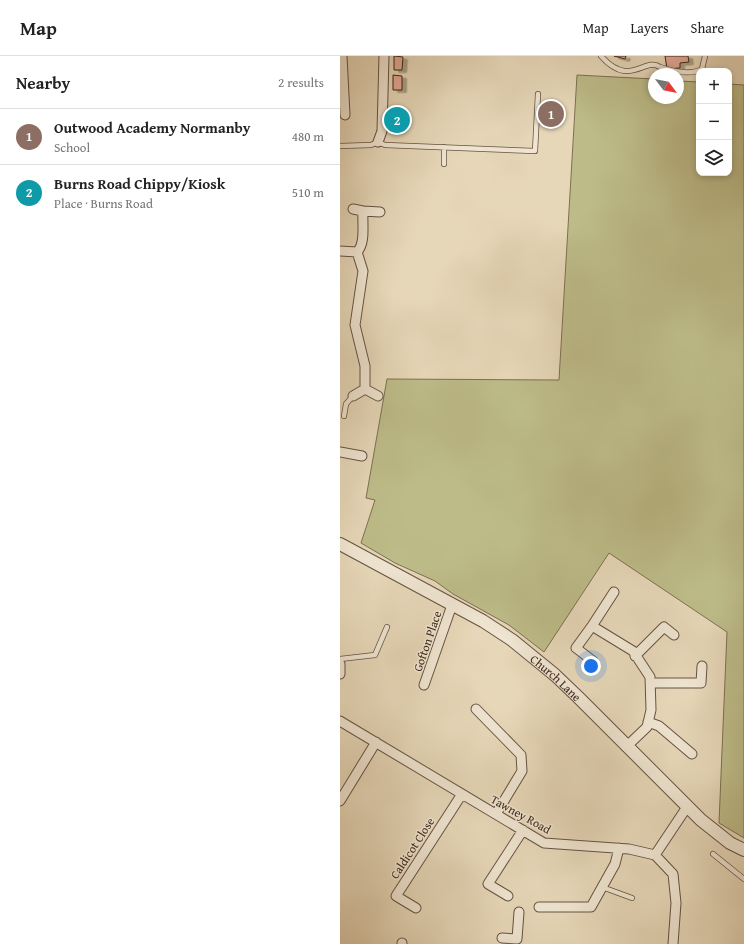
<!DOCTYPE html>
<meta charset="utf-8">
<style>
:root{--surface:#fff;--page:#f2f2f2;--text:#222;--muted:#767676;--line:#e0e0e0;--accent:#8f2418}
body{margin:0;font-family:"Gentium Book Plus",serif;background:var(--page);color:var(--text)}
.controls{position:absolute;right:12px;top:12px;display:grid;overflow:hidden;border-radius:8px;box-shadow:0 2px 6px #0003}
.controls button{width:36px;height:36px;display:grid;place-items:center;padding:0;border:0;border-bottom:1px solid var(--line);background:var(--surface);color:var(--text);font:20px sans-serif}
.compass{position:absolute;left:308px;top:12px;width:36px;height:36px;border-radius:50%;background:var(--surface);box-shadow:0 2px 6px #0003;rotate:122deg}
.you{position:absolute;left:251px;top:610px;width:14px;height:14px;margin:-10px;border:3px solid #fff;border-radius:50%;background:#1a73e8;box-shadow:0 0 0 6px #1a73e833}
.badge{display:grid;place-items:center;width:26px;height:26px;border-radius:50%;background:var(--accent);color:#fff;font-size:13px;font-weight:700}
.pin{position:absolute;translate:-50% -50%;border:2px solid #fff;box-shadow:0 1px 4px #0006}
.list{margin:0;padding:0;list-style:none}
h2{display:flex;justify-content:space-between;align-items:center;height:52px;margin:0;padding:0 16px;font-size:17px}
h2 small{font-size:13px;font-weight:400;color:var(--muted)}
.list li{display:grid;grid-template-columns:26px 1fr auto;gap:12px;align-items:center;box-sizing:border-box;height:56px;padding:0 16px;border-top:1px solid var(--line)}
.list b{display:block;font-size:15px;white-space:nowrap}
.list p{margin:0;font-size:13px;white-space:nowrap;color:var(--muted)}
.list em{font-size:13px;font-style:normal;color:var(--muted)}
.icon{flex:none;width:22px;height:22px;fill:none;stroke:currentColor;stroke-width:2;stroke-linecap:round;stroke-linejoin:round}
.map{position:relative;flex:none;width:404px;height:888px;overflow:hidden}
header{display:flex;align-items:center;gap:24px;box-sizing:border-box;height:56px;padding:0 20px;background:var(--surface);border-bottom:1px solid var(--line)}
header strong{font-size:19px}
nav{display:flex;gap:22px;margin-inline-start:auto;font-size:14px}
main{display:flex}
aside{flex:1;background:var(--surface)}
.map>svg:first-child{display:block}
</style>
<header>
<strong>Map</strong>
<nav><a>Map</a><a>Layers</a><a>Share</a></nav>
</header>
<main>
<aside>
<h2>Nearby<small>2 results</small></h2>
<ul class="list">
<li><span class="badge" style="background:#8d6e63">1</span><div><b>Outwood Academy Normanby</b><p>School</p></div><em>480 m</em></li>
<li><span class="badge" style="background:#0f9aa8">2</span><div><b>Burns Road Chippy/Kiosk</b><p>Place · Burns Road</p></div><em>510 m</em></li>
</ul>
</aside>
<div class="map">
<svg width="404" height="888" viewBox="0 0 404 888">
<defs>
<filter id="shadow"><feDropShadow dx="4.5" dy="2.5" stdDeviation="0" flood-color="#0004"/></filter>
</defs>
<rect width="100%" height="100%" fill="#e6d7b8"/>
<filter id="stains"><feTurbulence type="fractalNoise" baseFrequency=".005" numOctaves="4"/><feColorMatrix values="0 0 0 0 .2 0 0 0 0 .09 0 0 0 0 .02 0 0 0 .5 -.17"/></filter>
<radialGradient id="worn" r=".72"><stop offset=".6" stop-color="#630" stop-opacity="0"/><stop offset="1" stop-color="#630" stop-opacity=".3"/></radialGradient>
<path fill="#bdbc89" stroke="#7c7052" d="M 237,19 L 314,23 L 314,42 L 338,42 L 338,25 L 359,26 L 359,117 L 389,117 L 389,28 L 404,29 L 404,782 L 379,767 L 387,576 L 269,497 L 204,596 L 169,569 L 113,538 L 95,525 L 55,507 L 21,487 L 35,444 L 26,442 L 47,323 L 219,324 Z"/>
<path fill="#e2a793" stroke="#3b251b" filter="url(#shadow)" d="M 54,0 L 63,1 L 62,14 L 54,14 Z
M 274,0 L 286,0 L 285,3 Z
M 325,0 L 348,0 L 349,6 L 340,7 L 340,12 L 327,13 Z
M 53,19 L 62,20 L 62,34 L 53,34 Z
M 52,53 L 62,54 L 61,74 L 51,74 Z"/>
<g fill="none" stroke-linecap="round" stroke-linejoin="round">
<g stroke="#665242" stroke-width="6">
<path id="service" d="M 261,0 C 290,33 305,0 320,11 C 332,15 350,20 362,13 L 365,0
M 0,90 L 31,89 L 38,86 L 45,89 L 195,95 L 198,38
M 104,108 L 104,91
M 4,360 L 6,348 L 13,340
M 0,603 L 35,599 L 47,571
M 373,798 L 404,823
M 262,831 L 292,842"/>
</g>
<g stroke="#665242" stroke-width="11">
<path id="minor" d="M 2,0 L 5,59
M 38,86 L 42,75 L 44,0
M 13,153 L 23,155
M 0,195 L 17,196 C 26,187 22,167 23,155 L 40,156
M 17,196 L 23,215 L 15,269 L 25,310 L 25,333 L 38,340
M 13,340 L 25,333
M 0,396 L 22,400
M 274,536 L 252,570 L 293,595 L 310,621 L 311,654 L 307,671 L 286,691
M 252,570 L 236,592 L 253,605
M 295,600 L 324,571 L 334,579
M 0,608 L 0,618
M 311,627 L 361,627 L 362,610
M 84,629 L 112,549
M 136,653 L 181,699 L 182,715 L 156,758
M 0,665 L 204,787 L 289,793 L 315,799 L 347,751
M 308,666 L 319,670 L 352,698
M 0,745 L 36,686
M 315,799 L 333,818 L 336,847 L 333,888
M 168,840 L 148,828 L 183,774
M 199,851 L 251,851 L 275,808 L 279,792
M 76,852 L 56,840 L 122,738
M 162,882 L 177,883 L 179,856
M 62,888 L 62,887"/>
</g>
<g stroke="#665242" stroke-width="14">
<g id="tertiary">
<path id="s1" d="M 0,488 L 143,565 L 172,584 L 215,619 L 238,641 L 361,764 L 390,787 L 404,794"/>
</g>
</g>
<use href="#service" stroke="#efe5d1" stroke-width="4.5"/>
<use href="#minor" stroke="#efe5d1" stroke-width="9"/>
<use href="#tertiary" stroke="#efe5d1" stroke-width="12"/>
</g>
<g text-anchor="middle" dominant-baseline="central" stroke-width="3" stroke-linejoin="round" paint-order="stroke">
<g font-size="12" fill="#3b251b" stroke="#efe5d1">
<text transform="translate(87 585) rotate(-71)">Gofton Place</text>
<text stroke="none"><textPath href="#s1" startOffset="255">Church Lane</textPath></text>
<text transform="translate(181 758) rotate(29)">Tawney Road</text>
<text transform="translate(72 792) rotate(-57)">Caldicot Close</text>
</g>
</g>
<rect width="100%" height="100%" filter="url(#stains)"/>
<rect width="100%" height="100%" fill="url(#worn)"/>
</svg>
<div class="controls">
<button>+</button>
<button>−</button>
<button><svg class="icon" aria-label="layers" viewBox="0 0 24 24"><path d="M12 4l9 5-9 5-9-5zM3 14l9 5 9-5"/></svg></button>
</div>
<svg class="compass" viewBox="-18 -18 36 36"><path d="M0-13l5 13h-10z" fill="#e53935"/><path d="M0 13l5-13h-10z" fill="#767676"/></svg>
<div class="you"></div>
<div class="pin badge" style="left:211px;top:58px;background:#8d6e63">1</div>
<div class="pin badge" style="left:57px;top:64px;background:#0f9aa8">2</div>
</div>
</main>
